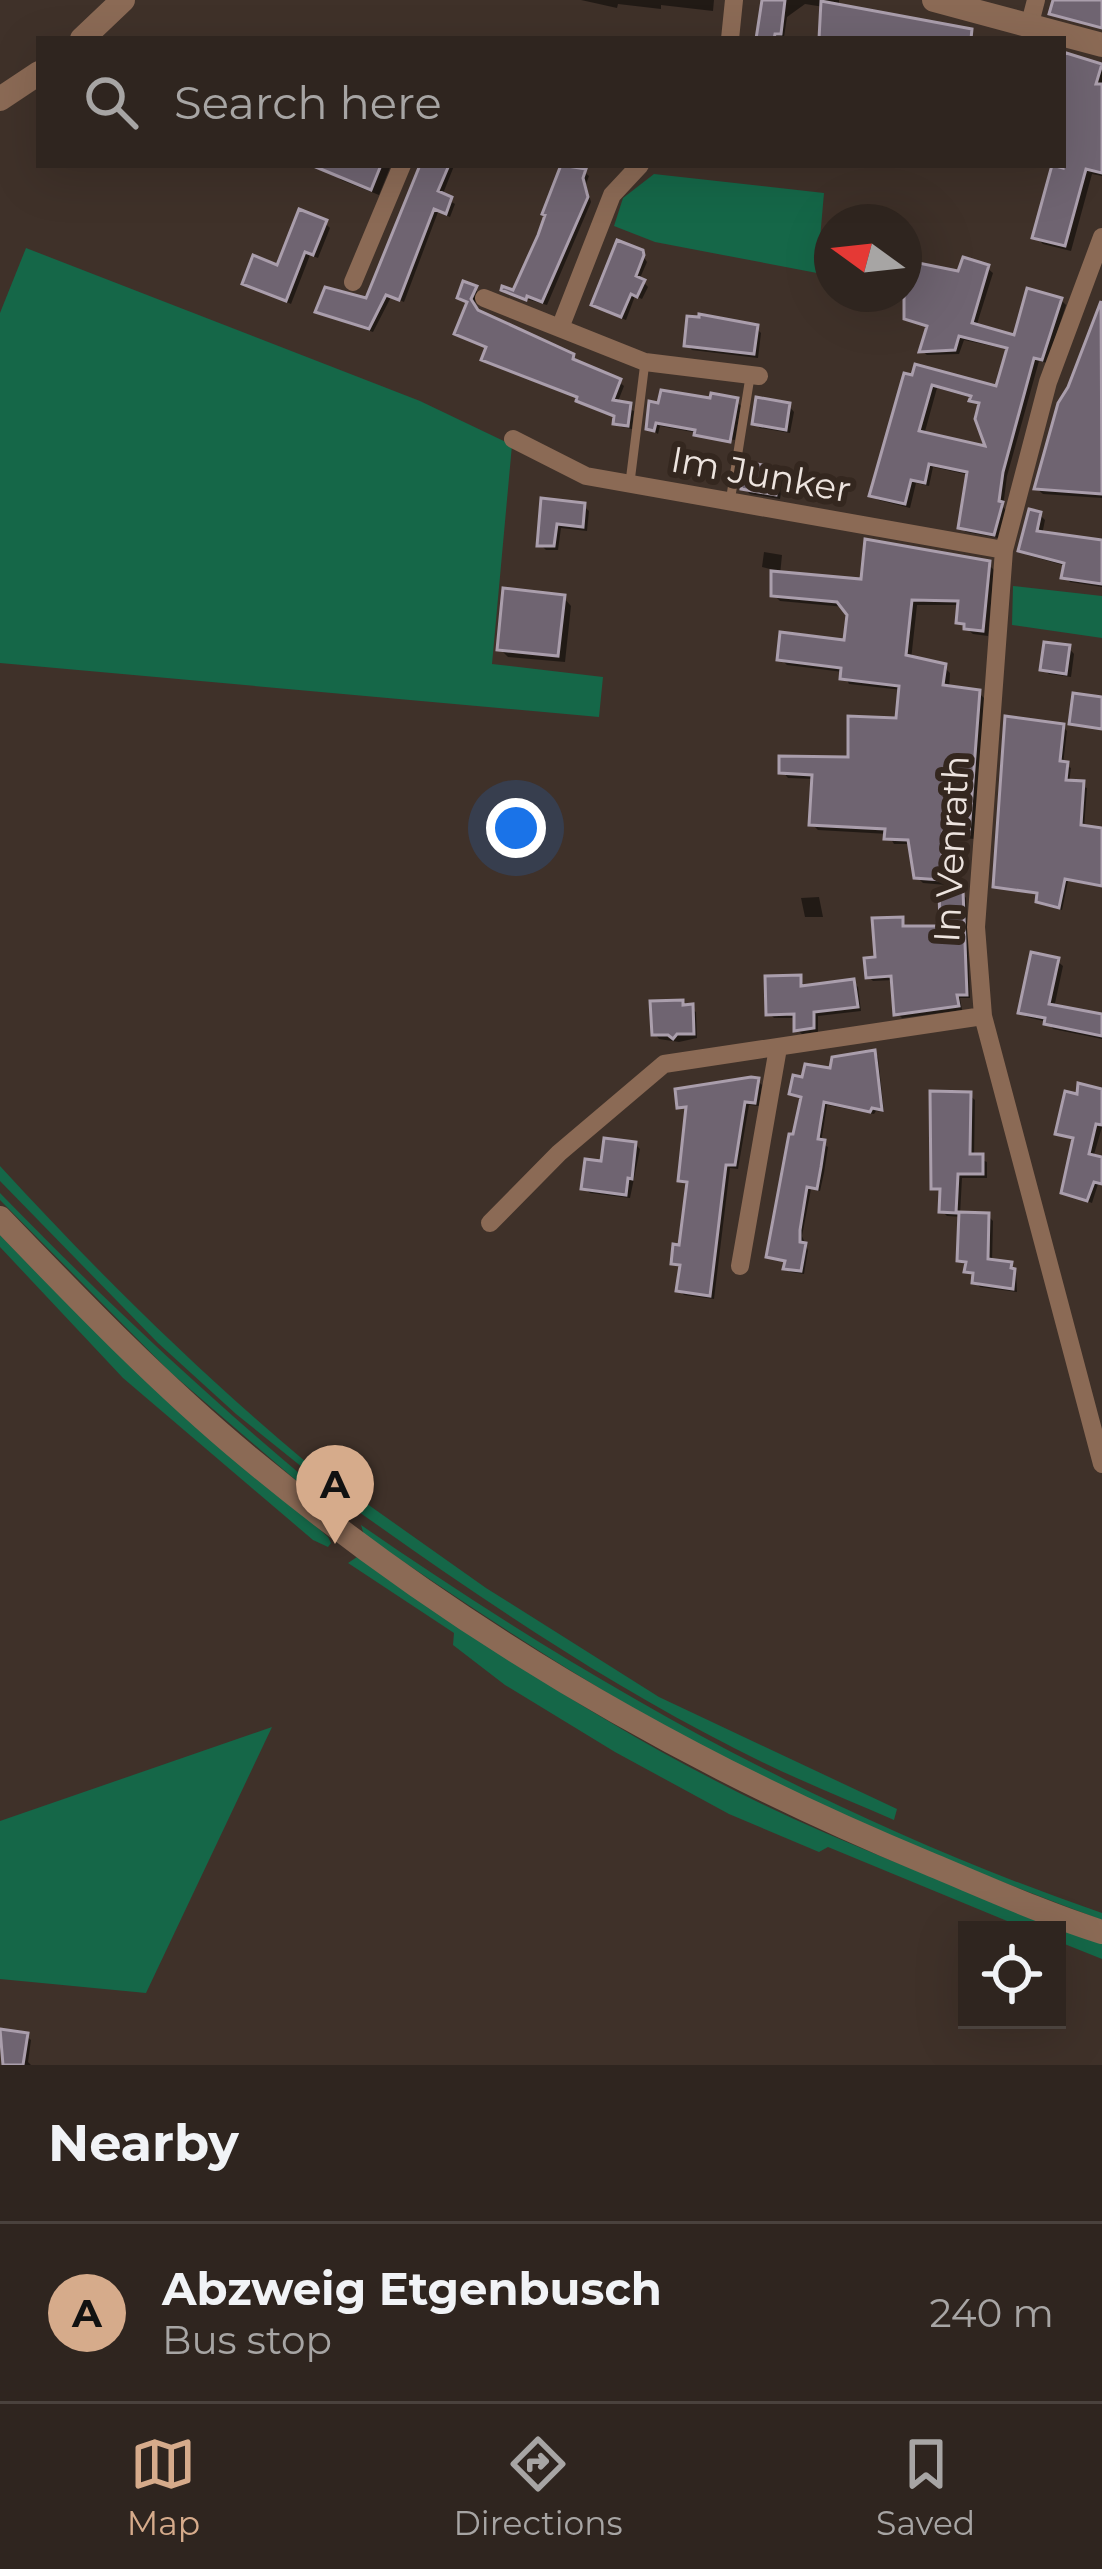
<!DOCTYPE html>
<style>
:root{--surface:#2f251f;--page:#372d28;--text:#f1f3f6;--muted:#a7a5a4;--line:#4a423d;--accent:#d6ab8b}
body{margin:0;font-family:Montserrat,sans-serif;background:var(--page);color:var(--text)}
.controls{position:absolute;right:36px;bottom:36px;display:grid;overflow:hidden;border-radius:0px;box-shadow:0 12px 48px #0002}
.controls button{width:108px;height:108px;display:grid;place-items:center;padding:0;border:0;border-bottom:3px solid var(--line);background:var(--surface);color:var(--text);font:60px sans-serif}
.compass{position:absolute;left:814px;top:204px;width:108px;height:108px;border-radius:50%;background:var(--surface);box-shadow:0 12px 48px #0002;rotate:285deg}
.you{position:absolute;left:516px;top:828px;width:42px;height:42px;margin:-30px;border:9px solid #fff;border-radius:50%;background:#1a73e8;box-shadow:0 0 0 18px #1a73e833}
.badge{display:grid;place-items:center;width:78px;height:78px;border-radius:50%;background:var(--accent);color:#111;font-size:39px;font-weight:700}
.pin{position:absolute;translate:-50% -99px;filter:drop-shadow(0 3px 6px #0008)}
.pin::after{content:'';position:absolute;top:63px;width:42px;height:36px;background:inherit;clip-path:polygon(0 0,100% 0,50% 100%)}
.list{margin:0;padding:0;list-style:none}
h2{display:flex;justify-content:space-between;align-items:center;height:156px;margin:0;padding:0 48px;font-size:51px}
h2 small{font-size:39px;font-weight:400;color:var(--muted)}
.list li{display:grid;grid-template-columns:78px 1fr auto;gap:36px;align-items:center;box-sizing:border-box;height:180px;padding:0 48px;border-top:3px solid var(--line)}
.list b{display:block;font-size:45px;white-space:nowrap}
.list p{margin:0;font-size:39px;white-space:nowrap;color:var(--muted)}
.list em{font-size:39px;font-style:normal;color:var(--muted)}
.icon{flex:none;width:66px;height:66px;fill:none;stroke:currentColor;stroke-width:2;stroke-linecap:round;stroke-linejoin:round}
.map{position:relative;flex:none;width:1102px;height:2065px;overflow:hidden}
.search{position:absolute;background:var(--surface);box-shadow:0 12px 48px #0002;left:36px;right:36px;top:36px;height:132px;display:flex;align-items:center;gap:30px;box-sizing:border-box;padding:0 42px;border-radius:0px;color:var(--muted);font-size:45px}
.sheet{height:336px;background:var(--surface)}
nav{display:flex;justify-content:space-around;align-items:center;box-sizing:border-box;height:168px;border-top:3px solid var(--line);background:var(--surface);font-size:33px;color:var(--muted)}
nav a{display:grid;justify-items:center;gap:6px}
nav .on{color:var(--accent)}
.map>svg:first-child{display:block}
</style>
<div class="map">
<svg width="1102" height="2065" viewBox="0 0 1102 2065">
<rect width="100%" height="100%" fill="#3f3129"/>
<path fill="#156748" d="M 654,174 L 824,193 L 817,273 L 655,242 L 614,226 L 623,198 Z
M 26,248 L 420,401 L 512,445 L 492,664 L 603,677 L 599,717 L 0,663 L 0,313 Z
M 1013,586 L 1102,596 L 1102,638 L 1012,625 Z
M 0,1166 C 110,1286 224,1397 351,1499 L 348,1504 L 236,1414 L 158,1343 L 0,1181 Z
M 0,1193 C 109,1305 219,1408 340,1507 L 328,1508 L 170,1372 L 0,1200 Z
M 0,1235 L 52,1288 L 328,1537 L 331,1543 L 328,1547 L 313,1540 L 123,1378 L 0,1247 Z
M 363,1501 L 486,1588 L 659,1697 L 897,1809 L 894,1820 C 841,1797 786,1775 734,1748 C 602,1681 480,1598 359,1512 Z
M 361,1525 C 595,1687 832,1820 1102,1913 L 1102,1920 C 967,1870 833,1815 706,1748 C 587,1686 475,1610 364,1535 Z
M 357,1557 C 473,1637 589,1715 714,1780 C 838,1845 972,1891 1102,1942 L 1102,1959 L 1057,1941 L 1057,1930 L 1029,1930 L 828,1847 L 819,1852 L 729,1814 L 615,1752 L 505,1685 L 453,1645 L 454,1633 L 348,1563 Z
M 272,1727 L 146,1993 L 0,1979 L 0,1821 Z"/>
<path fill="#0007" fill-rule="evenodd" d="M 581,0 L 714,0 L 713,11 L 661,5 L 661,9 L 618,4 L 617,8 Z
M 764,0 L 839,0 L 839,7 L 959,39 L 822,39 L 824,7 L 805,4 L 787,17 L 784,37 L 759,39 Z
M 1063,55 L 1102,68 L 1102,176 L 1092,174 L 1071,251 L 1043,244 L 1036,237 L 1055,165 L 1063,165 Z
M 337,165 L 391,165 L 379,195 L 341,180 L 334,173 Z
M 423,165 L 454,166 L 442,196 L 455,204 L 450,217 L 438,212 L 404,302 L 391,297 L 373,332 L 323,315 L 319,311 L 368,301 Z
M 584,172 L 589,176 L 586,184 L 591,202 L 547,305 L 509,294 L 505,290 L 514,294 L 540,236 Z
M 325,223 L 330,228 L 318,258 L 310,255 L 291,304 L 246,283 L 279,268 Z
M 641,253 L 647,262 L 640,278 L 648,287 L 642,299 L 635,296 L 626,320 L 599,309 L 595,304 Z
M 904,262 L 960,275 L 987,268 L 993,273 L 976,327 L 1016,339 L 1061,300 L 1066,305 L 1047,363 L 1039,361 L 1007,476 L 1003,507 L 1006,510 L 999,538 L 966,532 L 961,527 L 969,475 L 933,467 L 929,486 L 916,483 L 910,508 L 878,500 L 872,495 L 906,376 L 998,390 L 1010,350 L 964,340 L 959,354 L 927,355 L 922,351 L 929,329 L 921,322 L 904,287 ZM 937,388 L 972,398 L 982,406 L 990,450 L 924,435 Z
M 465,285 L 480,293 L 474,305 L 479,314 L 619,382 L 624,386 L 617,404 L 634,411 L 632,429 L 621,427 L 617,418 L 584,404 L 580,399 L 489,364 L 484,359 L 489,349 L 458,334 L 470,304 L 460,297 Z
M 756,328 L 761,333 L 758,358 L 692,350 L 687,345 Z
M 1090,337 L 1102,342 L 1102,498 L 1043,494 L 1037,489 Z
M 736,401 L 741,406 L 735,440 L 660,426 L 658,434 L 649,428 L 652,405 Z
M 789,406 L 794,412 L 790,433 L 760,428 L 755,423 Z
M 779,471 L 784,476 L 780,499 L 750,494 L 744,488 Z
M 544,502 L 583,506 L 589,511 L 587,531 L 561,528 L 558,550 L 546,550 L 541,545 Z
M 1040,515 L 1045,520 L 1042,535 L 1102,543 L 1102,587 L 1070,582 L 1065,577 L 1066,566 L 1027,555 L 1021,550 Z
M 764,552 L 782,555 L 780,575 L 864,582 L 988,564 L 994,570 L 988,636 L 973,634 L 959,622 L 960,605 L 917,605 L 911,660 L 944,667 L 950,673 L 949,689 L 979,693 L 985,699 L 975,839 L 948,837 L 946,885 L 923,883 L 917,877 L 911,844 L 894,844 L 888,834 L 818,830 L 812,824 L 815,779 L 788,778 L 782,771 L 851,760 L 899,721 L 902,690 L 849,684 L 843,672 L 787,665 L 781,659 L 847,643 L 850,614 L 845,607 L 780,601 L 774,595 L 774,570 L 762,567 Z
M 564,598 L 571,606 L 565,662 L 508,657 L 500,649 Z
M 1069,648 L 1074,654 L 1071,677 L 1049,674 L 1043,669 Z
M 1063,727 L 1067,731 L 1063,764 L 1071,768 L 1069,783 L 1087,788 L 1084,828 L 1102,831 L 1102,887 L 1068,881 L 1062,910 L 1043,905 L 1040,895 L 996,886 Z
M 962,893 L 966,898 L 970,998 L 960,998 L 962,1010 L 902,1018 L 897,1013 L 894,980 L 873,981 L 868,976 L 901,920 L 906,929 L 944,929 Z
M 819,897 L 823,917 L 805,917 L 801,898 Z
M 1057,961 L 1063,966 L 1054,1008 L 1102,1017 L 1102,1039 L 1053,1029 L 1047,1022 L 1027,1017 L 1021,1012 Z
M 800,978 L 805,988 L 853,982 L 858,987 L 861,1011 L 818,1016 L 818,1032 L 802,1034 L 797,1030 L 797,1018 L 774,1018 L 769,1013 Z
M 682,1003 L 696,1012 L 697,1038 L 679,1042 L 659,1039 L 655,1034 Z
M 874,1053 L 878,1057 L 884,1112 L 876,1111 L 874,1114 L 827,1105 L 821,1143 L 828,1147 L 824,1173 L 820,1191 L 811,1189 L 802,1236 L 808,1250 L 804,1274 L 790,1272 L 787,1263 L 769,1256 L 804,1099 L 792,1093 Z
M 758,1081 L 762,1085 L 759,1106 L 749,1105 L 738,1169 L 730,1168 L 714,1299 L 684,1295 L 679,1290 L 683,1268 L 674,1263 L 682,1248 L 689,1185 L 681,1180 L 689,1111 L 680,1107 Z
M 1102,1092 L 1102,1127 L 1093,1158 L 1102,1161 L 1102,1185 L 1098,1184 L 1092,1203 L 1064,1192 L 1076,1141 L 1058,1133 Z
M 969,1095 L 975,1100 L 974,1157 L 987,1162 L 987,1178 L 962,1178 L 960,1215 L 988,1216 L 993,1221 L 992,1263 L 1010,1265 L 1016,1270 L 1017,1292 L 980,1287 L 975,1282 L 976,1277 L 960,1259 L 962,1217 L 947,1216 L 942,1211 L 943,1193 L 934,1188 Z
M 635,1144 L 640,1149 L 630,1198 L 590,1193 L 584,1188 L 604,1164 Z
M 0,2032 L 26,2036 L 31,2040 L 28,2062 L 31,2065 L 3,2065 Z"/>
<path fill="#6f6471" stroke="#aa9eac" stroke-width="3" fill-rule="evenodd" d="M 762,0 L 785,0 L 781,34 L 775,34 L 774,39 L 756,39 Z
M 1053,0 L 1102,0 L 1102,28 L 1049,14 Z
M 821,1 L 972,29 L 971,39 L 819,39 Z
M 1063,52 L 1102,64 L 1096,84 L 1102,84 L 1102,173 L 1086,169 L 1065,246 L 1032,238 L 1052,165 L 1063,168 Z
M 311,165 L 381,165 L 371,190 Z
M 420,165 L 449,165 L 438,191 L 452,197 L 446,214 L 434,209 L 399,300 L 386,295 L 369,329 L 315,312 L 325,287 L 366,298 Z
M 561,165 L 586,169 L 583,178 L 588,197 L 542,302 L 527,296 L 526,300 L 501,290 L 502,286 L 513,290 L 538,235 L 545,215 L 542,214 Z
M 299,209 L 327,220 L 313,255 L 305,252 L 286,301 L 242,284 L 253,255 L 277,265 Z
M 617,240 L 643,250 L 644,255 L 636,276 L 645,280 L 637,297 L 631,294 L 621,317 L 591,305 Z
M 963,257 L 989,265 L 972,323 L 1014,335 L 1027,288 L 1062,298 L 1042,360 L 1034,358 L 1003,472 L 999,501 L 1003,502 L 994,535 L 958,528 L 967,472 L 929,464 L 925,483 L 911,480 L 905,504 L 869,496 L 904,373 L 912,375 L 915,364 L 996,386 L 1007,348 L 959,336 L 955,350 L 919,352 L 927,326 L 904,319 L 904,260 L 958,271 ZM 932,385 L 971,396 L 969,401 L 979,403 L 975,419 L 985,446 L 919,431 Z
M 463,281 L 477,286 L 471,299 L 478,310 L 574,354 L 573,359 L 621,379 L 613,400 L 631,403 L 628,426 L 613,424 L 614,416 L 576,401 L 577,397 L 481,360 L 486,347 L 454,334 L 467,302 L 457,298 Z
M 1101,301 L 1102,494 L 1034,489 L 1058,403 L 1068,387 Z
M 699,314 L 758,325 L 754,354 L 684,346 L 687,316 L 699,317 Z
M 661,390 L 710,398 L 711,393 L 738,398 L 730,442 L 694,435 L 695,430 L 656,423 L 654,431 L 646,429 L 649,401 L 658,403 Z
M 756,397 L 790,403 L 786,430 L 752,424 Z
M 746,462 L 780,468 L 776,495 L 741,489 Z
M 541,498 L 585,503 L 583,527 L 557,524 L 554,546 L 537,546 Z
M 1029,509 L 1041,512 L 1037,531 L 1102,540 L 1102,584 L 1061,578 L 1064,563 L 1018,551 Z
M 865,539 L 990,561 L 983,631 L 964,629 L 964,624 L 956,623 L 958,601 L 912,600 L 906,655 L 946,664 L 943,685 L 980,690 L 969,834 L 943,832 L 941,880 L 914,878 L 908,840 L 884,839 L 885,829 L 809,825 L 812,775 L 779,773 L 779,756 L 848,757 L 848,716 L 896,718 L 899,686 L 840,679 L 841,668 L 777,660 L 780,632 L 844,640 L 847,615 L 837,602 L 771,596 L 771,571 L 861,579 Z
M 503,588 L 565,595 L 558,656 L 497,650 Z
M 1044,642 L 1070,645 L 1066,674 L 1040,670 Z
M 1073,693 L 1102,697 L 1102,729 L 1069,724 Z
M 1005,716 L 1064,724 L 1060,761 L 1068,762 L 1066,780 L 1084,781 L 1081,825 L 1102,828 L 1102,886 L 1065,879 L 1059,908 L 1036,902 L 1037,893 L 993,887 Z
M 963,890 L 967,995 L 957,995 L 959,1006 L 894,1015 L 891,976 L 866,978 L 864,958 L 875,957 L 872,918 L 903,917 L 903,926 L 940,926 L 939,891 Z
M 1031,952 L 1059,958 L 1049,1004 L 1102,1014 L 1102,1036 L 1044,1024 L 1045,1018 L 1018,1013 Z
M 801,975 L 801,986 L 854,979 L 858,1007 L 814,1012 L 814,1028 L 794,1031 L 794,1014 L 766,1015 L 765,976 Z
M 683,1000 L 683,1005 L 693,1004 L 694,1034 L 677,1034 L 673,1039 L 668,1035 L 652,1035 L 650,1001 Z
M 875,1050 L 882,1110 L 872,1108 L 870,1112 L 824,1102 L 818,1139 L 825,1140 L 821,1167 L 817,1189 L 807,1187 L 800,1230 L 800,1242 L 806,1243 L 801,1271 L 783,1269 L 785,1261 L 766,1257 L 789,1134 L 793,1134 L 801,1097 L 789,1094 L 793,1075 L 802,1077 L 805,1064 L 830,1068 L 832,1057 Z
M 751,1077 L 759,1078 L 755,1103 L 745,1102 L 735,1165 L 726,1165 L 710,1296 L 676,1291 L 680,1265 L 671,1264 L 673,1244 L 679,1245 L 687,1182 L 678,1181 L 686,1107 L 677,1108 L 675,1089 Z
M 1078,1083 L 1102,1089 L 1102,1125 L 1096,1124 L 1089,1154 L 1102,1157 L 1102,1184 L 1094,1182 L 1087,1201 L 1061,1193 L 1073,1138 L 1055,1134 L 1065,1091 L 1077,1094 Z
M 930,1091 L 971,1092 L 970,1154 L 983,1154 L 983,1174 L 958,1174 L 956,1213 L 939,1212 L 940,1189 L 931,1189 Z
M 604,1138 L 636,1142 L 632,1179 L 628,1178 L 626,1195 L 581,1189 L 585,1159 L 601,1161 Z
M 959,1212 L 989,1213 L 988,1259 L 1012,1262 L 1011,1268 L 1015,1269 L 1013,1289 L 972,1283 L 973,1273 L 964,1272 L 966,1262 L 957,1261 Z
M 0,2029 L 28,2033 L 23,2065 L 3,2065 Z"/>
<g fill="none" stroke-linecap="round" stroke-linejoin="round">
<path stroke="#8b6a55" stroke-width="9" d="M 630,482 L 645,362
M 730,502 L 750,377"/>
<path stroke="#8b6a55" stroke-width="18" d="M 1029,27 L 1036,0
M 730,39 L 734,0
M 1102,237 L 1048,382 L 1004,550 L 976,927 L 983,1016 L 1102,1464
M 353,282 L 402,165
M 484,298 L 645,362 L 759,376
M 560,328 L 612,195 L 640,165
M 513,439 L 586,476 L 1004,550
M 490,1223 L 559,1153 L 664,1064 L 983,1016
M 740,1266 L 778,1048"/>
<path stroke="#8b6a55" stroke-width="24" d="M 934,0 L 1102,45
M 82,39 L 123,0
M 0,99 L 39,73
M 0,1218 C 79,1300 160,1384 248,1457 C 451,1626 681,1761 925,1862 C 983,1886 1042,1913 1102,1932"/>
</g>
<g text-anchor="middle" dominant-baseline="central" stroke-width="12" stroke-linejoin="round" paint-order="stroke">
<g font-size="36" fill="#ede4df" stroke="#34271f">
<text transform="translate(761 474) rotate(10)">Im Junker</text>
<text transform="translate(951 849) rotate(-87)">In Venrath</text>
</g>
</g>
</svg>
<div class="controls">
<button><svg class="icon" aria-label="locate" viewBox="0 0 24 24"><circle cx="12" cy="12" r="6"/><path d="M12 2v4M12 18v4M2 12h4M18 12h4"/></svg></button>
</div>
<svg class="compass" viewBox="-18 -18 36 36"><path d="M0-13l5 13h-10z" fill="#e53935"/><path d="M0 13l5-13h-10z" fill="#a7a5a4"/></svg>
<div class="you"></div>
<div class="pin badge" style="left:335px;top:1544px">A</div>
<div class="search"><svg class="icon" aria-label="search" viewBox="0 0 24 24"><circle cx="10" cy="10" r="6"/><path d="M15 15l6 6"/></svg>Search here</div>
</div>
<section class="sheet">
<h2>Nearby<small></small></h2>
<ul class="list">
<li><span class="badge">A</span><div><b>Abzweig Etgenbusch</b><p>Bus stop</p></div><em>240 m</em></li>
</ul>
</section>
<nav>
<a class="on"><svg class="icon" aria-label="map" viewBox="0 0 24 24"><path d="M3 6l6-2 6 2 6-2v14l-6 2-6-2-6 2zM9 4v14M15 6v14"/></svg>Map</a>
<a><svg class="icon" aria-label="directions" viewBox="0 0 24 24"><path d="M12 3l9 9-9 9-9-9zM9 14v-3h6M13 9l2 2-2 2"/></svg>Directions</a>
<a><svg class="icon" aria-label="saved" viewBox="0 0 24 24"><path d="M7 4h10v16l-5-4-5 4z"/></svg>Saved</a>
</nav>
